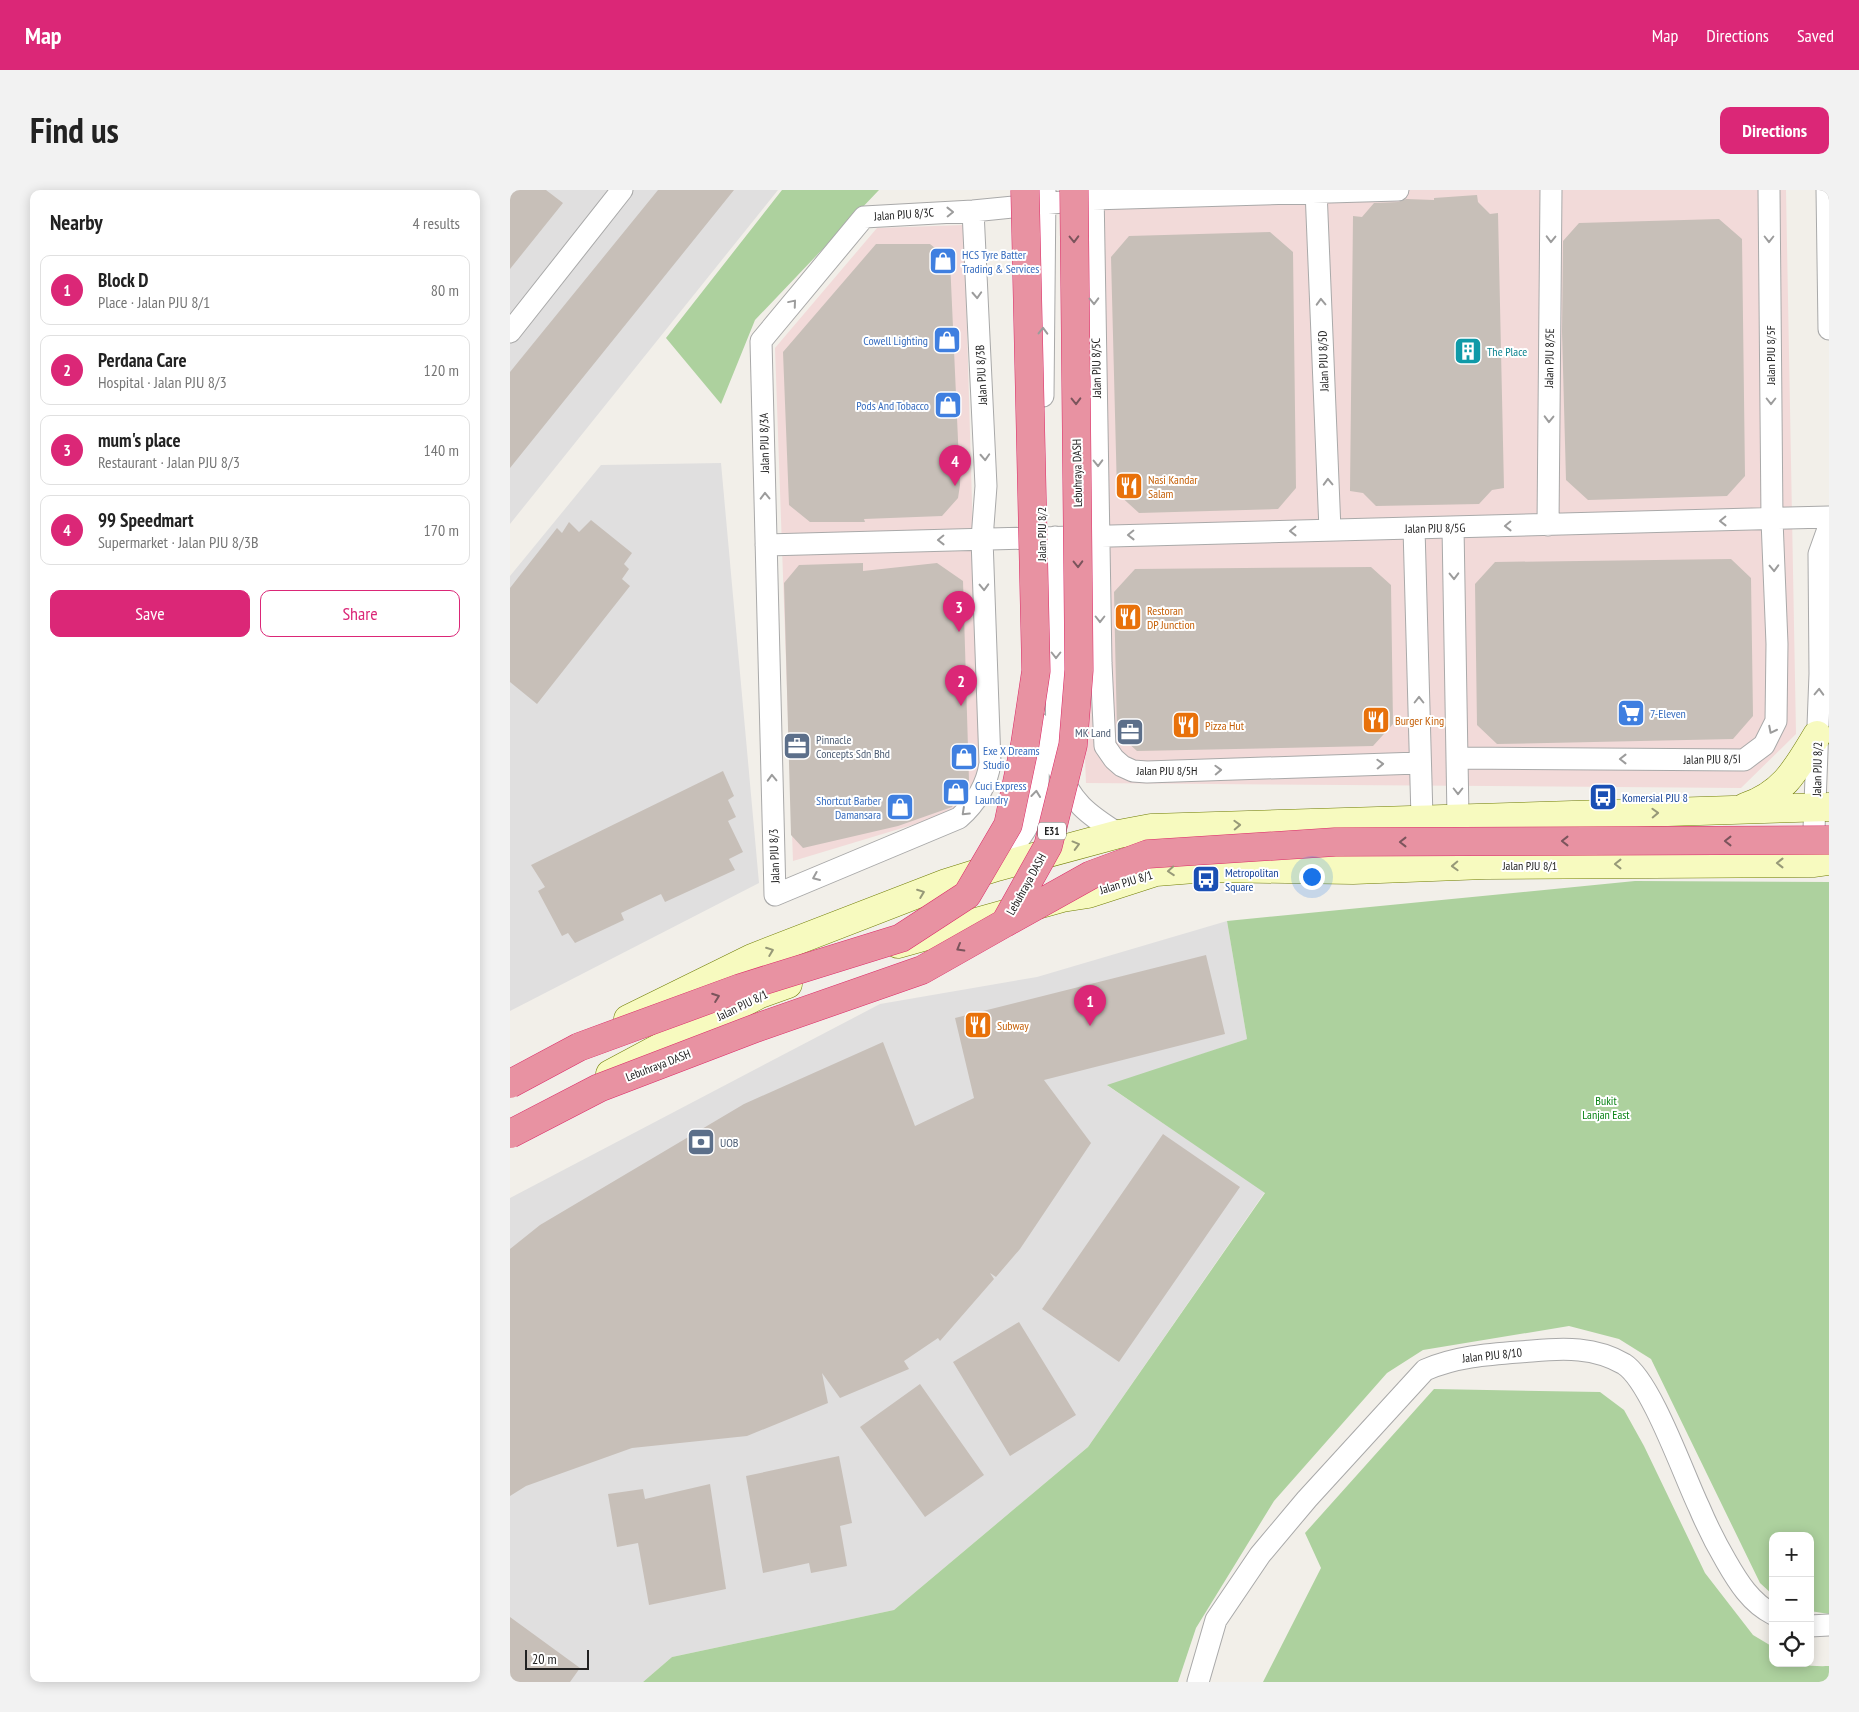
<!DOCTYPE html>
<meta charset="utf-8">
<style>
:root{--surface:#fff;--page:#f2f2f2;--text:#222;--muted:#767676;--line:#e0e0e0;--accent:#db2777}
body{margin:0;font-family:"PT Sans Narrow",sans-serif;background:var(--page);color:var(--text)}
.controls{position:absolute;right:15px;bottom:15px;display:grid;overflow:hidden;border-radius:10px;box-shadow:0 2px 12px #0003}
.controls button{width:45px;height:45px;display:grid;place-items:center;padding:0;border:0;border-bottom:1px solid var(--line);background:var(--surface);color:var(--text);font:25px sans-serif}
.scale{position:absolute;left:15px;bottom:12px;width:64px;box-sizing:border-box;padding-left:5px;border:2px solid #222;border-top:0;font-size:14px;line-height:18px;white-space:nowrap;color:#222;-webkit-text-stroke:4px #fff;paint-order:stroke}
.you{position:absolute;left:801px;top:686px;width:18px;height:18px;margin:-12px;border:4px solid #fff;border-radius:50%;background:#1a73e8;box-shadow:0 0 0 8px #1a73e833}
.badge{display:grid;place-items:center;width:32px;height:32px;border-radius:50%;background:var(--accent);color:#fff;font-size:16px;font-weight:700}
.pin{position:absolute;translate:-50% -41px;filter:drop-shadow(0 1px 2px #0008)}
.pin::after{content:'';position:absolute;top:26px;width:18px;height:15px;background:inherit;clip-path:polygon(0 0,100% 0,50% 100%)}
.list{margin:0;padding:0;list-style:none}
h2{display:flex;justify-content:space-between;align-items:center;height:65px;margin:0;padding:0 20px;font-size:21px}
h2 small{font-size:16px;font-weight:400;color:var(--muted)}
.list li{display:grid;grid-template-columns:32px 1fr auto;gap:15px;align-items:center;box-sizing:border-box;height:70px;margin:0 10px 10px;padding:0 10px;border:1px solid var(--line);border-radius:10px}
.list b{display:block;font-size:19px;white-space:nowrap}
.list p{margin:0;font-size:16px;white-space:nowrap;color:var(--muted)}
.list em{font-size:16px;font-style:normal;color:var(--muted)}
.actions{display:flex;gap:10px;padding:15px 20px}
.actions a{flex:1;padding:11px 0;border:1px solid var(--accent);border-radius:10px;text-align:center;font-size:18px;color:var(--accent)}
.actions .main{background:var(--accent);color:#fff}
.icon{flex:none;width:28px;height:28px;fill:none;stroke:currentColor;stroke-width:2;stroke-linecap:round;stroke-linejoin:round}
.map{position:relative;flex:none;width:1319px;height:1492px;overflow:hidden;border-radius:10px}
header{display:flex;align-items:center;gap:30px;box-sizing:border-box;height:70px;padding:0 25px;background:var(--accent);color:#fff}
header strong{font-size:24px}
nav{display:flex;gap:28px;margin-inline-start:auto;font-size:18px}
.intro{display:flex;align-items:center;justify-content:space-between;box-sizing:border-box;height:120px;padding:0 30px}
h1{margin:0;font-size:35px}
.button{padding:12px 22px;border-radius:10px;background:var(--accent);color:#fff;font-size:18px;font-weight:700}
main{display:flex;gap:30px;padding:0 30px}
aside{flex:1;background:var(--surface);border-radius:10px;box-shadow:0 2px 12px #0003}
.map>svg:first-child{display:block}
</style>
<header>
<strong>Map</strong>
<nav><a>Map</a><a>Directions</a><a>Saved</a></nav>
</header>
<div class="intro"><h1>Find us</h1><a class="button">Directions</a></div>
<main>
<aside>
<h2>Nearby<small>4 results</small></h2>
<ul class="list">
<li><span class="badge">1</span><div><b>Block D</b><p>Place · Jalan PJU 8/1</p></div><em>80 m</em></li>
<li><span class="badge">2</span><div><b>Perdana Care</b><p>Hospital · Jalan PJU 8/3</p></div><em>120 m</em></li>
<li><span class="badge">3</span><div><b>mum's place</b><p>Restaurant · Jalan PJU 8/3</p></div><em>140 m</em></li>
<li><span class="badge">4</span><div><b>99 Speedmart</b><p>Supermarket · Jalan PJU 8/3B</p></div><em>170 m</em></li>
</ul>
<div class="actions"><a class="main">Save</a><a>Share</a></div>
</aside>
<div class="map">
<svg width="1319" height="1492" viewBox="0 0 1319 1492">
<rect width="100%" height="100%" fill="#f2efe9"/>
<path fill="#e0dfdf" d="M 0,0 L 268,0 L 0,334 Z
M 211,273 L 249,693 L 0,821 L 0,386 L 91,275 Z
M 717,731 L 737,849 L 598,896 L 755,1002 L 578,1257 L 384,1420 L 162,1467 L 133,1492 L 0,1492 L 0,1008 L 370,814 L 527,787 Z"/>
<path fill="#f2dad9" d="M 553,0 L 1276,0 L 1286,544 L 1231,598 L 576,593 Z
M 454,35 L 470,590 L 452,620 L 283,671 L 265,158 L 367,38 Z"/>
<path fill="#add19e" d="M 272,0 L 369,0 L 245,130 L 211,214 L 156,148 Z
M 1125,691 L 1319,692 L 1319,1424 L 1300,1421 L 1300,1346 L 1263,1346 L 1263,1405 L 1250,1393 L 1141,1169 L 1109,1149 L 1059,1136 L 913,1160 L 877,1183 L 764,1311 L 686,1438 L 668,1492 L 133,1492 L 162,1467 L 384,1420 L 578,1257 L 755,1003 L 597,895 L 737,849 L 717,731 Z
M 924,1199 L 1090,1202 L 1114,1220 L 1134,1256 L 1195,1383 L 1243,1445 L 1263,1457 L 1263,1473 C 1283,1473 1299,1477 1319,1476 L 1319,1492 L 753,1492 L 811,1378 L 795,1343 Z"/>
<path fill="#c7bfb8" d="M 0,0 L 36,0 L 53,13 L 0,79 Z
M 148,0 L 224,0 L 0,278 L 0,182 Z
M 967,5 L 968,12 L 980,24 L 988,23 L 994,298 L 982,300 L 969,314 L 866,316 L 853,303 L 840,301 L 843,26 L 852,27 L 864,13 L 888,12 L 896,9 L 924,10 L 924,8 Z
M 1209,29 L 1232,49 L 1235,286 L 1217,306 L 1078,310 L 1056,290 L 1052,142 L 1053,51 L 1069,33 Z
M 760,42 L 783,62 L 786,298 L 768,319 L 629,323 L 607,303 L 601,67 L 619,46 Z
M 366,54 L 420,54 L 440,70 L 450,295 L 448,308 L 432,326 L 354,329 L 355,332 L 300,332 L 279,315 L 273,162 Z
M 81,330 L 122,363 L 114,374 L 119,379 L 112,389 L 120,396 L 27,514 L 0,492 L 0,398 L 47,338 L 52,343 L 59,332 L 69,342 Z
M 1221,369 L 1241,388 L 1243,526 L 1223,549 L 987,554 L 967,535 L 965,394 L 985,372 Z
M 353,373 L 353,381 L 427,373 L 453,391 L 459,591 L 442,617 L 388,636 L 293,658 L 281,645 L 274,393 L 289,375 Z
M 861,377 L 881,395 L 883,534 L 863,556 L 627,561 L 607,543 L 604,402 L 625,379 Z
M 213,581 L 224,606 L 218,610 L 226,627 L 218,631 L 233,662 L 219,669 L 225,680 L 155,712 L 151,704 L 111,723 L 114,730 L 65,753 L 58,743 L 52,746 L 28,701 L 35,697 L 21,675 Z
M 696,765 L 715,844 L 534,890 L 581,953 L 510,1059 L 486,1087 L 480,1083 L 484,1089 L 430,1151 L 428,1148 L 394,1171 L 399,1179 L 330,1208 L 312,1183 L 318,1213 L 237,1246 L 122,1258 L 16,1296 L 0,1306 L 0,1059 L 30,1035 L 234,914 L 373,852 L 405,936 L 464,908 L 445,828 Z
M 653,944 L 730,997 L 609,1172 L 532,1119 Z
M 509,1132 L 566,1225 L 500,1266 L 443,1172 Z
M 410,1194 L 474,1285 L 415,1327 L 350,1237 Z
M 329,1266 L 342,1333 L 330,1336 L 337,1376 L 301,1383 L 299,1373 L 253,1383 L 236,1286 Z
M 200,1294 L 216,1399 L 139,1415 L 128,1353 L 107,1357 L 98,1304 L 133,1299 L 135,1309 Z
M 0,1427 L 70,1478 L 60,1492 L 0,1492 Z"/>
<g fill="none" stroke-linecap="round" stroke-linejoin="round">
<g stroke="#a9a9a9" stroke-width="23">
<path id="street" d="M 583,0 L 591,473 L 595,556 L 604,569 L 612,576 L 623,581 L 637,582 L 909,573
M 806,0 L 820,340
M 1317,0 L 1319,139
M 463,21 L 476,296 L 472,349 L 480,573 C 477,596 466,613 449,628 L 265,705 L 251,151 L 354,27 L 463,21 L 582,9 L 888,0
M 0,142 L 112,0
M 533,206 L 535,1
M 1038,335 L 1041,0
M 943,337 L 948,627
M 904,338 L 912,628
M 545,347 L 547,576 C 561,612 577,624 609,644
M 256,355 L 1319,327
M 947,568 L 1234,570 L 1254,555 L 1266,531 L 1267,454 L 1262,330 L 1259,0
M 1303,665 L 1310,484 L 1309,364 L 1319,336
M 487,677 C 499,661 515,645 522,626 C 532,598 527,563 528,533
M 1300,1436 L 1319,1435
M 688,1492 L 706,1430 L 750,1365 L 797,1309 L 915,1180 C 950,1165 985,1164 1022,1161 C 1054,1158 1085,1157 1114,1174 C 1141,1191 1174,1286 1189,1317 C 1197,1336 1206,1354 1216,1371 C 1228,1392 1241,1413 1263,1424"/>
</g>
<g stroke="#707d05" stroke-width="29">
<path id="secondary" d="M 1235,617 C 1274,604 1287,578 1307,545
M 388,754 L 552,708 L 578,704 L 646,682 L 697,678 L 843,680 L 975,675 L 1303,673 L 1319,671
M 118,829 L 242,768 L 436,693 L 487,677 L 609,644 L 641,638 L 1319,617
M 100,884 L 250,804 L 278,794"/>
</g>
<use href="#street" stroke="#fff" stroke-width="21"/>
<use href="#secondary" stroke="#f7fabf" stroke-width="28"/>
<g stroke="#dc2a67" stroke-width="29" stroke-linecap="butt">
<path id="highway-bridge" d="M 495,733 L 581,685 L 638,664 L 825,652 L 1319,650
M 0,894 L 69,857 L 230,798 L 391,748 L 457,705 L 498,635 L 515,554 L 526,481 L 515,0
M 0,944 L 89,898 L 246,838 L 412,780 L 495,733 L 538,656 L 563,555 L 569,480 L 564,0"/>
</g>
<use href="#highway-bridge" stroke="#e892a2" stroke-width="28"/>
</g>
<defs><path id="oneway-chevron" d="M-2-3.5L2.5 0L-2 3.5" fill="none" stroke-width="1.6" stroke-linecap="round" stroke-linejoin="round" transform="scale(1.25)"/></defs>
<g stroke="#9c9c9c">
<use href="#oneway-chevron" transform="translate(440 22) rotate(-1)"/>
<use href="#oneway-chevron" transform="translate(1041 49) rotate(91)"/>
<use href="#oneway-chevron" transform="translate(1259 49) rotate(90)"/>
<use href="#oneway-chevron" transform="translate(467 105) rotate(87)"/>
<use href="#oneway-chevron" transform="translate(584 111) rotate(89)"/>
<use href="#oneway-chevron" transform="translate(811 112) rotate(-92)"/>
<use href="#oneway-chevron" transform="translate(283 113) rotate(-50)"/>
<use href="#oneway-chevron" transform="translate(533 141) rotate(-89)"/>
<use href="#oneway-chevron" transform="translate(1261 211) rotate(90)"/>
<use href="#oneway-chevron" transform="translate(1039 229) rotate(91)"/>
<use href="#oneway-chevron" transform="translate(475 267) rotate(87)"/>
<use href="#oneway-chevron" transform="translate(588 273) rotate(89)"/>
<use href="#oneway-chevron" transform="translate(818 292) rotate(-92)"/>
<use href="#oneway-chevron" transform="translate(255 306) rotate(-91)"/>
<use href="#oneway-chevron" transform="translate(1213 331) rotate(179)"/>
<use href="#oneway-chevron" transform="translate(998 336) rotate(179)"/>
<use href="#oneway-chevron" transform="translate(783 341) rotate(179)"/>
<use href="#oneway-chevron" transform="translate(621 345) rotate(179)"/>
<use href="#oneway-chevron" transform="translate(431 350) rotate(179)"/>
<use href="#oneway-chevron" transform="translate(1264 378) rotate(88)"/>
<use href="#oneway-chevron" transform="translate(944 386) rotate(89)"/>
<use href="#oneway-chevron" transform="translate(474 397) rotate(88)"/>
<use href="#oneway-chevron" transform="translate(590 429) rotate(90)"/>
<use href="#oneway-chevron" transform="translate(546 465) rotate(90)"/>
<use href="#oneway-chevron" transform="translate(1309 502) rotate(-88)"/>
<use href="#oneway-chevron" transform="translate(909 510) rotate(-90)"/>
<use href="#oneway-chevron" transform="translate(1262 540) rotate(117)"/>
<use href="#oneway-chevron" transform="translate(1113 569) rotate(-180)"/>
<use href="#oneway-chevron" transform="translate(870 574) rotate(-2)"/>
<use href="#oneway-chevron" transform="translate(708 580) rotate(-2)"/>
<use href="#oneway-chevron" transform="translate(262 588) rotate(-92)"/>
<use href="#oneway-chevron" transform="translate(948 601) rotate(90)"/>
<use href="#oneway-chevron" transform="translate(526 604) rotate(-84)"/>
<use href="#oneway-chevron" transform="translate(455 622) rotate(137)"/>
<use href="#oneway-chevron" transform="translate(306 687) rotate(157)"/>
</g>
<g stroke="#7b545c">
<use href="#oneway-chevron" transform="translate(564 49) rotate(89)"/>
<use href="#oneway-chevron" transform="translate(566 211) rotate(89)"/>
<use href="#oneway-chevron" transform="translate(568 374) rotate(89)"/>
<use href="#oneway-chevron" transform="translate(1055 651) rotate(180)"/>
<use href="#oneway-chevron" transform="translate(1218 651) rotate(180)"/>
<use href="#oneway-chevron" transform="translate(893 652) rotate(180)"/>
<use href="#oneway-chevron" transform="translate(450 758) rotate(150)"/>
<use href="#oneway-chevron" transform="translate(206 807) rotate(-20)"/>
</g>
<g stroke="#979978">
<use href="#oneway-chevron" transform="translate(1145 623) rotate(-2)"/>
<use href="#oneway-chevron" transform="translate(727 635) rotate(-2)"/>
<use href="#oneway-chevron" transform="translate(566 655) rotate(-15)"/>
<use href="#oneway-chevron" transform="translate(1270 673) rotate(180)"/>
<use href="#oneway-chevron" transform="translate(1108 674) rotate(180)"/>
<use href="#oneway-chevron" transform="translate(945 676) rotate(178)"/>
<use href="#oneway-chevron" transform="translate(661 681) rotate(176)"/>
<use href="#oneway-chevron" transform="translate(411 703) rotate(-21)"/>
<use href="#oneway-chevron" transform="translate(260 761) rotate(-21)"/>
</g>
<defs>
<g id="shop-square" transform="scale(1.4375)"><rect x="-9" y="-9" width="18" height="18" rx="4" fill="#3f7fe0" stroke="#fff"/><path d="M-5-2.5h2.3a2.7 3.5 0 0 1 5.4 0H5L5.5 6h-11ZM-1.5-2.5h3a1.5 2.3 0 0 0-3 0Z" fill="#fff"/></g>
<g id="building-square" transform="scale(1.4375)"><rect x="-9" y="-9" width="18" height="18" rx="4" fill="#0f9aa8" stroke="#fff"/><path d="M-4-6H4V6H1V3H-1V6H-4ZM-2.5-4.3h1.7v1.8h-1.7ZM.8-4.3h1.7v1.8H.8ZM-2.5-1h1.7V.8h-1.7ZM.8-1h1.7V.8H.8Z" fill="#fff"/></g>
<g id="restaurant-square" transform="scale(1.4375)"><rect x="-9" y="-9" width="18" height="18" rx="4" fill="#e8710a" stroke="#fff"/><path d="M-5-6h1v4h1v-4h1v4h1v-4h1v5L-1.5 .5V6h-2V.5L-5-1ZM5-6V6H3V1.5H1.5Q1.5-4 5-6Z" fill="#fff"/></g>
<g id="supermarket-square" transform="scale(1.4375)"><rect x="-9" y="-9" width="18" height="18" rx="4" fill="#3f7fe0" stroke="#fff"/><path d="M-6-5.5h2.5l.6 2H6L4.5 2H-2.5L-4.4-4H-6ZM-1.5 3.2a1.3 1.3 0 1 0 .1 0ZM3 3.2a1.3 1.3 0 1 0 .1 0Z" fill="#fff"/></g>
<g id="office-square" transform="scale(1.4375)"><rect x="-9" y="-9" width="18" height="18" rx="4" fill="#5c6f8a" stroke="#fff"/><path d="M-6-3h4V-5.5h4V-3h4V5H-6ZM-1-4.5V-3h2v-1.5ZM-6 0V1H6V0Z" fill="#fff"/></g>
<g id="bus-square" transform="scale(1.4375)"><rect x="-9" y="-9" width="18" height="18" rx="4" fill="#1a4fb4" stroke="#fff"/><path d="M-5-6H5V4H4V6H2V4H-2V6H-4V4H-5ZM-3.5-4V0h7V-4ZM-3.5 1.2v1.5H-2V1.2ZM2 1.2v1.5H3.5V1.2Z" fill="#fff"/></g>
<g id="bank-square" transform="scale(1.4375)"><rect x="-9" y="-9" width="18" height="18" rx="4" fill="#5c6f8a" stroke="#fff"/><path d="M-6-4H6V4H-6ZM0-2.3a2.3 2.3 0 1 0 0 4.6a2.3 2.3 0 1 0 0-4.6Z" fill="#fff"/></g>
</defs>
<g fill-rule="evenodd">
<use href="#shop-square" x="433" y="71"/>
<use href="#shop-square" x="437" y="150"/>
<use href="#building-square" x="958" y="161"/>
<use href="#shop-square" x="438" y="215"/>
<use href="#restaurant-square" x="619" y="296"/>
<use href="#restaurant-square" x="618" y="427"/>
<use href="#supermarket-square" x="1121" y="523"/>
<use href="#restaurant-square" x="866" y="530"/>
<use href="#restaurant-square" x="676" y="535"/>
<use href="#office-square" x="620" y="542"/>
<use href="#office-square" x="287" y="556"/>
<use href="#shop-square" x="454" y="567"/>
<use href="#shop-square" x="446" y="602"/>
<use href="#bus-square" x="1093" y="607"/>
<use href="#shop-square" x="390" y="617"/>
<use href="#bus-square" x="696" y="689"/>
<use href="#restaurant-square" x="468" y="835"/>
<use href="#bank-square" x="191" y="952"/>
</g>
<g text-anchor="middle" dominant-baseline="central" stroke-width="4" stroke-linejoin="round" paint-order="stroke">
<rect fill="#fff" stroke="#646464" stroke-width="1" x="528" y="632.5" width="28" height="17" rx="4"/>
<g font-size="11" font-weight="bold" fill="#222">
<text x="542" y="641">E31</text>
</g>
<g font-size="12" fill="#222" stroke="#fff">
<text transform="translate(394 24) rotate(-4)">Jalan PJU 8/3C</text>
<text transform="translate(1260 165) rotate(-90)">Jalan PJU 8/5F</text>
<text transform="translate(1039 168) rotate(-89)">Jalan PJU 8/5E</text>
<text transform="translate(813 171) rotate(-92)">Jalan PJU 8/5D</text>
<text transform="translate(586 178) rotate(-91)">Jalan PJU 8/5C</text>
<text transform="translate(471 185) rotate(-93)">Jalan PJU 8/3B</text>
<text transform="translate(254 253) rotate(-91)">Jalan PJU 8/3A</text>
<text transform="translate(567 283) rotate(-91)">Lebuhraya DASH</text>
<text transform="translate(925 338) rotate(-1)">Jalan PJU 8/5G</text>
<text transform="translate(531 344) rotate(-90)">Jalan PJU 8/2</text>
<text transform="translate(1202 569) rotate(-1)">Jalan PJU 8/5I</text>
<text transform="translate(1307 579) rotate(-89)">Jalan PJU 8/2</text>
<text x="657" y="580">Jalan PJU 8/5H</text>
<text transform="translate(264 666) rotate(-92)">Jalan PJU 8/3</text>
<text x="1020" y="675">Jalan PJU 8/1</text>
<text transform="translate(616 692) rotate(-17)">Jalan PJU 8/1</text>
<text transform="translate(516 694) rotate(-61)">Lebuhraya DASH</text>
<text transform="translate(232 815) rotate(-26)">Jalan PJU 8/1</text>
<text transform="translate(148 875) rotate(-21)">Lebuhraya DASH</text>
<text transform="translate(982 1165) rotate(-6)">Jalan PJU 8/10</text>
</g>
<g font-size="12" fill="#366cbe" stroke="#fff" text-anchor="start">
<text x="452" y="64">HCS Tyre Batter<tspan x="452" dy="14">Trading &amp; Services</tspan></text>
<text x="418" y="150" text-anchor="end">Cowell Lighting</text>
<text x="419" y="215" text-anchor="end">Pods And Tobacco</text>
<text x="1140" y="523">7-Eleven</text>
<text x="473" y="560">Exe X Dreams<tspan x="473" dy="14">Studio</tspan></text>
<text x="465" y="595">Cuci Express<tspan x="465" dy="14">Laundry</tspan></text>
<text x="371" y="610" text-anchor="end">Shortcut Barber<tspan x="371" dy="14">Damansara</tspan></text>
</g>
<g font-size="12" fill="#0d838f" stroke="#fff" text-anchor="start">
<text x="977" y="161">The Place</text>
</g>
<g font-size="12" fill="#c56008" stroke="#fff" text-anchor="start">
<text x="638" y="289">Nasi Kandar<tspan x="638" dy="14">Salam</tspan></text>
<text x="637" y="420">Restoran<tspan x="637" dy="14">DP Junction</tspan></text>
<text x="885" y="530">Burger King</text>
<text x="695" y="535">Pizza Hut</text>
<text x="487" y="835">Subway</text>
</g>
<g font-size="12" fill="#4e5e75" stroke="#fff" text-anchor="start">
<text x="601" y="542" text-anchor="end">MK Land</text>
<text x="306" y="549">Pinnacle<tspan x="306" dy="14">Concepts Sdn Bhd</tspan></text>
<text x="210" y="952">UOB</text>
</g>
<g font-size="12" fill="#164399" stroke="#fff" text-anchor="start">
<text x="1112" y="607">Komersial PJU 8</text>
<text x="715" y="682">Metropolitan<tspan x="715" dy="14">Square</tspan></text>
</g>
<g font-size="12" fill="#0c8416" stroke="#fff">
<text x="1096" y="910">Bukit<tspan x="1096" dy="14">Lanjan East</tspan></text>
</g>
</g>
</svg>
<div class="controls">
<button>+</button>
<button>−</button>
<button><svg class="icon" aria-label="locate" viewBox="0 0 24 24"><circle cx="12" cy="12" r="6"/><path d="M12 2v4M12 18v4M2 12h4M18 12h4"/></svg></button>
</div>
<div class="scale">20 m</div>
<div class="you"></div>
<div class="pin badge" style="left:580px;top:836px">1</div>
<div class="pin badge" style="left:451px;top:516px">2</div>
<div class="pin badge" style="left:449px;top:442px">3</div>
<div class="pin badge" style="left:445px;top:296px">4</div>
</div>
</main>
